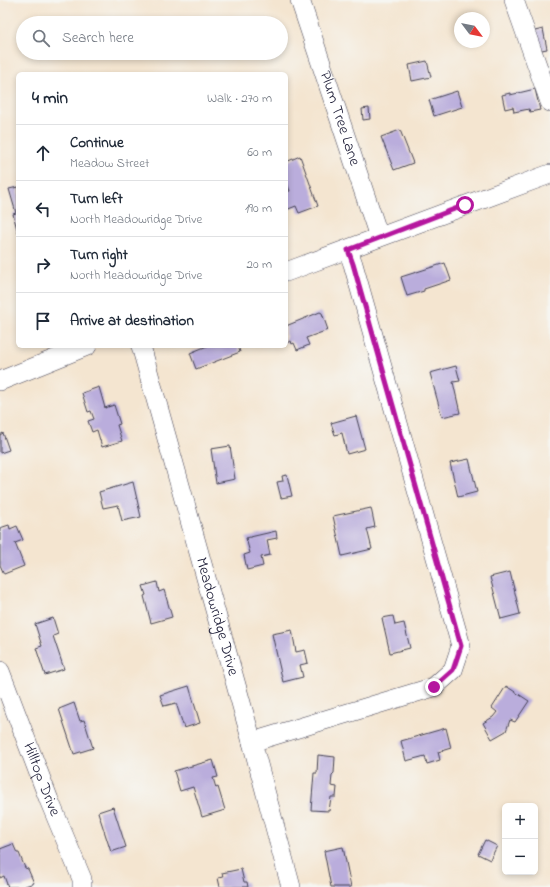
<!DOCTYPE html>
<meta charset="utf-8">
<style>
:root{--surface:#fff;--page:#f2f2f3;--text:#1f2937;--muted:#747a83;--line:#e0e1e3}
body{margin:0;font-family:"Indie Flower",sans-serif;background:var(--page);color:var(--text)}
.controls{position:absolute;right:12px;bottom:12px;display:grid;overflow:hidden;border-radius:6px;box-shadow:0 2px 6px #0003}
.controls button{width:36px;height:36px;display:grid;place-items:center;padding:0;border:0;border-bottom:1px solid var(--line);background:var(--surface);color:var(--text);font:20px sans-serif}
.compass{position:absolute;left:454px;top:12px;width:36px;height:36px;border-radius:50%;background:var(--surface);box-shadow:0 2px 6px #0003;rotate:122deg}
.stop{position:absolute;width:12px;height:12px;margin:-9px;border:3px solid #b5179e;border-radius:50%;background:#fff}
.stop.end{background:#b5179e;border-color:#fff;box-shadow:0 1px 4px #0008}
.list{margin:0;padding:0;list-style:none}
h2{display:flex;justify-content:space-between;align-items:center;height:52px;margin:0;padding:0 16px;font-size:17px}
h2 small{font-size:13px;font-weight:400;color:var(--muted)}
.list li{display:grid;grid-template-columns:26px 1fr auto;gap:12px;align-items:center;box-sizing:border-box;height:56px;padding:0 16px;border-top:1px solid var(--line)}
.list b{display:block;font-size:15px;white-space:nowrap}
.list p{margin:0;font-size:13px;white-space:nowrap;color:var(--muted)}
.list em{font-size:13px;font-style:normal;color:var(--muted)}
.icon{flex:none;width:22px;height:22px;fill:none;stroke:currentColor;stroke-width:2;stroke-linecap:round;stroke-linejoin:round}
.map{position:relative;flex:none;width:550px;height:887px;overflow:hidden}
.search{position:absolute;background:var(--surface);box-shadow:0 2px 6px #0003;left:16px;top:16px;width:272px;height:44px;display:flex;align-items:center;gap:10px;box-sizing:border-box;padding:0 14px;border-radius:22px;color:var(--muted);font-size:15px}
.panel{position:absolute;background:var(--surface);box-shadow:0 2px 6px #0003;left:16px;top:72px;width:272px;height:276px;border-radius:6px}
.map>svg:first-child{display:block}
</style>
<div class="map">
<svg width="550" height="887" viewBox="0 0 550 887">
<rect width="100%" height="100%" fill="#f6f6f2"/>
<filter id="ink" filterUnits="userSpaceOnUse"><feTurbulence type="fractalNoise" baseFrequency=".025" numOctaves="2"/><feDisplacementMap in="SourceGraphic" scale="8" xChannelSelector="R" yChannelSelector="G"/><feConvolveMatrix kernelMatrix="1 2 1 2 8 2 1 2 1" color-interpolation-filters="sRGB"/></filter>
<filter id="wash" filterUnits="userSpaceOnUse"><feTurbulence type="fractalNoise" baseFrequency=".012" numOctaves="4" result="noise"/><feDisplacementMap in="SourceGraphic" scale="16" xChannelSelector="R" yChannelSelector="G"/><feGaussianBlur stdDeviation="0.9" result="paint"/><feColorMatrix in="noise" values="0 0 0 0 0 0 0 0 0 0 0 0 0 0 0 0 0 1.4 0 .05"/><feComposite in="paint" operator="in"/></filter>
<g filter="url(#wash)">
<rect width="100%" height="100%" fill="#f4e5d0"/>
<g id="blocks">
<path fill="#baaddc" d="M 543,29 L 547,49 L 536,51 L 531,32 Z
M 427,61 L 431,77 L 412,81 L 409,65 Z
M 535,89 L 540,110 L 530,112 L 529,109 L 514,112 L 513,107 L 505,109 L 502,95 L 510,93 L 510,95 Z
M 457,91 L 462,107 L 434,116 L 429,100 Z
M 369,108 L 370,119 L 363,120 L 362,109 Z
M 400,130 L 413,163 L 394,170 L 381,137 Z
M 300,156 L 318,206 L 299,213 L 296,206 L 286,210 L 286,192 L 290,191 L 286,180 L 286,162 Z
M 18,187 L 18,233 L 13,214 L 16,213 L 9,189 Z
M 445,263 L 451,280 L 424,289 L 424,291 L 407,296 L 401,277 Z
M 320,312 L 322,313 L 328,330 L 306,338 L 309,345 L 297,350 L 294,343 L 292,344 L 291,341 L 286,343 L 286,326 Z
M 207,346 L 238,346 L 240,352 L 196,369 L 190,353 Z
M 456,366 L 460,381 L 453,382 L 460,413 L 442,417 L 430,373 Z
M 99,387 L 105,408 L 114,405 L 120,424 L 117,425 L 122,441 L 102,447 L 97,430 L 92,432 L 88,421 L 94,419 L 91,411 L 88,412 L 82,393 Z
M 356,416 L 365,449 L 347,454 L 342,433 L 335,435 L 331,423 Z
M 3,433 L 9,450 L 0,453 L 0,435 Z
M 230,446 L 235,479 L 216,483 L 211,449 Z
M 469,459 L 477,492 L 458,497 L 450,463 Z
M 287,475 L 292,496 L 281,498 L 277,482 L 283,481 L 282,476 Z
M 133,482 L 141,517 L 122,521 L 118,505 L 103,508 L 99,492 Z
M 371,508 L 375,527 L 367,529 L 372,549 L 342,556 L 333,516 Z
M 9,525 L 10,529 L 17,526 L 23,540 L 15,543 L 24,566 L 4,574 L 0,565 L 0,528 Z
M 276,531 L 277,538 L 267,540 L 270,555 L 261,557 L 263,566 L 247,570 L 244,555 L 250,553 L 246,538 Z
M 510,572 L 520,614 L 501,619 L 490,577 Z
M 157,582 L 159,592 L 164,590 L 172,617 L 151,623 L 144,596 L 146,595 L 143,586 Z
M 393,616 L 395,625 L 404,623 L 410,648 L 390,653 L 382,618 Z
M 53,618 L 58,634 L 53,636 L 64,669 L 45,675 L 36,648 L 42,646 L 35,624 Z
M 292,630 L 296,652 L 305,650 L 308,663 L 300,665 L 303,677 L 283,682 L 272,634 Z
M 189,686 L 200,723 L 184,728 L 176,703 L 164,706 L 160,695 Z
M 506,686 L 529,701 L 515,722 L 510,720 L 506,731 L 492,739 L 483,723 L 493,717 L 497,712 L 492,708 Z
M 74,703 L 80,721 L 84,720 L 93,748 L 74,754 L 59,709 Z
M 446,728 L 451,748 L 438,752 L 440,760 L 427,764 L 425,756 L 406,761 L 401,741 Z
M 318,755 L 335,757 L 334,773 L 332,775 L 331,786 L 337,787 L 336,797 L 331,797 L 329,811 L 311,810 L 314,773 L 317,773 Z
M 213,760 L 218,777 L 213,778 L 216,788 L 218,787 L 225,810 L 202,817 L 193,787 L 180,791 L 174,771 Z
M 113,807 L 126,847 L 111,852 L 98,812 Z
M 485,840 L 497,846 L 490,860 L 478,854 Z
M 13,844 L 17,853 L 19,853 L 25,868 L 28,869 L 34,883 L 22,887 L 8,887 L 4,876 L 0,878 L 0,849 Z
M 343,847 L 351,887 L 331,887 L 324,851 Z
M 241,869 L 244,882 L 247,882 L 248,887 L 220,887 L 218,878 L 223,877 L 222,873 Z"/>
</g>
</g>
<g filter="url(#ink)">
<use href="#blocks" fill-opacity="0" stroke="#423f51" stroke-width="1"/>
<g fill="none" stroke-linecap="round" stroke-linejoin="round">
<g stroke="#423f51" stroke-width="20">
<g id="minor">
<path id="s1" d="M 300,0 L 379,237"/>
<path d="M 514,0 L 550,102"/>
<path d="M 286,272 L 550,174"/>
<path id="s2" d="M 141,346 L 252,742 L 291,887"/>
<path d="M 0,381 L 87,346"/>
<path id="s3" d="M 0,671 L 49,800 L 82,879 L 82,887"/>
<path d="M 252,742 L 434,687 L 453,670 L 461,646 L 353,264 L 348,250"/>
</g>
</g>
<use href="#minor" stroke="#fff" stroke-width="19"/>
</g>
</g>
<g fill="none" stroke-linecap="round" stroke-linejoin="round" filter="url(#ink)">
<path stroke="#b5179e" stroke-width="5" d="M 434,687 L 453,670 L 461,646 L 353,264 L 348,250 L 465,205"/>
</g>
<g text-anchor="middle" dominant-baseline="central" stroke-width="4" stroke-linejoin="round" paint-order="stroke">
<g font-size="16" fill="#22223b" stroke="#f6f6f2">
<text stroke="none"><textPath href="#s1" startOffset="125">Plum Tree Lane</textPath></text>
<text stroke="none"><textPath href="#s2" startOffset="281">Meadowridge Drive</textPath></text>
<text stroke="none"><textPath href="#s3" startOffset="116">Hilltop Drive</textPath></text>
</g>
</g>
</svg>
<div class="controls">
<button>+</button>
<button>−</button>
</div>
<svg class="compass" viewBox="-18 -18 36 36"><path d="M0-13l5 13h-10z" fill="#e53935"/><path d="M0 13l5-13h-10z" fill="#747a83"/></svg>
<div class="stop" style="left:465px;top:205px"></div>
<div class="stop end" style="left:434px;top:687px"></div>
<div class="search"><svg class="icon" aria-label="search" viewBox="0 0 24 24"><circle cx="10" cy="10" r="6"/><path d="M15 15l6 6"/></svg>Search here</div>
<section class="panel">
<h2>4 min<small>Walk · 270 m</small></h2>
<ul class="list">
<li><svg class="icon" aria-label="ahead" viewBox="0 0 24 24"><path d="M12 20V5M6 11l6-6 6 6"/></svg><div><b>Continue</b><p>Meadow Street</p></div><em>60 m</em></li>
<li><svg class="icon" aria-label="left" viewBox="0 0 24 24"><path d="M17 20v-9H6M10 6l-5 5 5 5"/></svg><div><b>Turn left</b><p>North Meadowridge Drive</p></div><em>190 m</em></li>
<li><svg class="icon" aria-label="right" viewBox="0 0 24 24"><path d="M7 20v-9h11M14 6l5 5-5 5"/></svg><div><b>Turn right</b><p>North Meadowridge Drive</p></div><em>20 m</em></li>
<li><svg class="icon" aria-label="arrive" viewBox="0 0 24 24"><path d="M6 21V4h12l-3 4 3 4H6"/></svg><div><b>Arrive at destination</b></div></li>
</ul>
</section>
</div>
